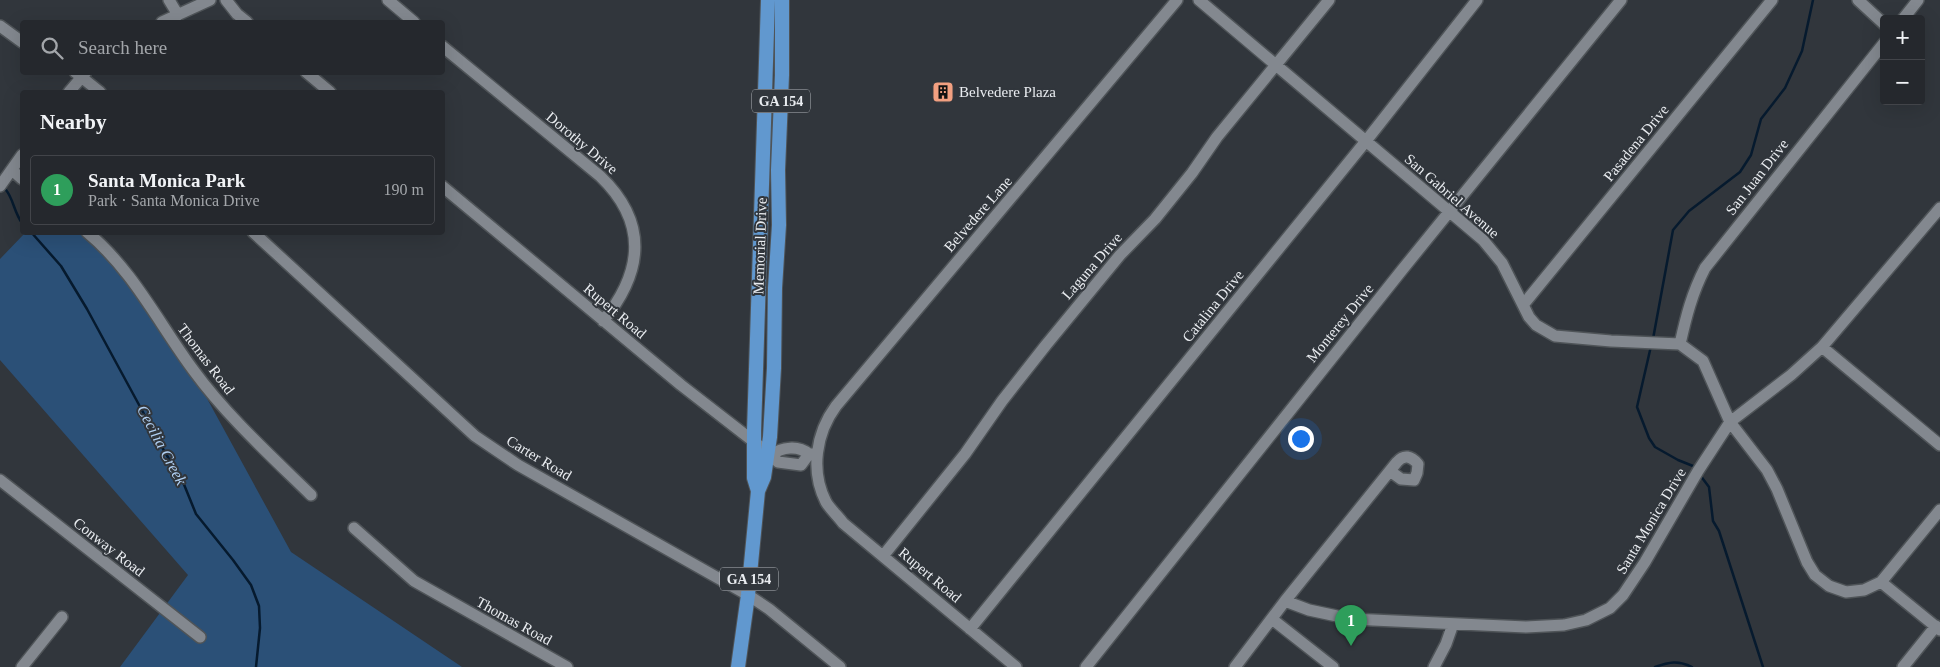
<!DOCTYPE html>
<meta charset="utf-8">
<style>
:root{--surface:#25282d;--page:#313439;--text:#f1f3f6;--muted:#a3a6aa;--line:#424449;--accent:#f2a081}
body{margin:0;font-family:"Times New Roman",serif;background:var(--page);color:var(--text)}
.controls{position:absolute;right:15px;top:15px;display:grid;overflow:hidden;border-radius:5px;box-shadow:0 5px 20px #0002}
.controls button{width:45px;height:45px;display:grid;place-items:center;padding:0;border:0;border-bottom:1px solid var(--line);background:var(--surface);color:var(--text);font:25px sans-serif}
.you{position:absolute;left:1300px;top:438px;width:18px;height:18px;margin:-12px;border:4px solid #fff;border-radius:50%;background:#1a73e8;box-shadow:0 0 0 8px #1a73e833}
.badge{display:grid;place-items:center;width:32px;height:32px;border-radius:50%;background:var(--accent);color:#fff;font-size:16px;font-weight:700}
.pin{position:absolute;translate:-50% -41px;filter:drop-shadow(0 1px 2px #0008)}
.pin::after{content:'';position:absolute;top:26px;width:18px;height:15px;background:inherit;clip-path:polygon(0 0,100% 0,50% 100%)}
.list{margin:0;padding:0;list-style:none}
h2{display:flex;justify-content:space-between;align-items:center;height:65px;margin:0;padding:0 20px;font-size:21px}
h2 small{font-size:16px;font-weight:400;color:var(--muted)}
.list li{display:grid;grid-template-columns:32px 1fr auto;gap:15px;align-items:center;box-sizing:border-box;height:70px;margin:0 10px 10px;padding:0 10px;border:1px solid var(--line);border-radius:5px}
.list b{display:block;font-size:19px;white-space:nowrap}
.list p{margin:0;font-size:16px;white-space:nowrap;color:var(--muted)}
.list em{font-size:16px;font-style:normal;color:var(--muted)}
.icon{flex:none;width:28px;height:28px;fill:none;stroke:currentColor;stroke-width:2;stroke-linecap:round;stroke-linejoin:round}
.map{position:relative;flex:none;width:1940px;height:667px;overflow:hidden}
.search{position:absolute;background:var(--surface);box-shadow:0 5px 20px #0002;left:20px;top:20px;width:425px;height:55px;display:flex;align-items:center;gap:12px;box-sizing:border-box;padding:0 18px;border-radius:5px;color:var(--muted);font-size:19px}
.panel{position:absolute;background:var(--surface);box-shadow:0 5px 20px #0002;left:20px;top:90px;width:425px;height:145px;border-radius:5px}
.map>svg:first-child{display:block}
</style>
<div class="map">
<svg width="1940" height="667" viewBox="0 0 1940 667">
<rect width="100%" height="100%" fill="#31363c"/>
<path fill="#2b5077" d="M 85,232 L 119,262 L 175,340 L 291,552 L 462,667 L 120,667 L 188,575 L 0,360 L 0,259 L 25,233 Z"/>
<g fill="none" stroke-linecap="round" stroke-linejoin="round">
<path stroke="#061a2e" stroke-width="2.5" d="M 6,190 C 13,198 14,212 22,223
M 31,232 L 61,266 L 87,309 L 163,449 L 183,482 L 196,514 L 233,560 L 251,585 L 259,606 L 260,628 L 256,667
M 1653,339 L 1673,230 L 1689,211 L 1740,172 L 1751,155 L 1761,119 L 1785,88 L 1802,51 L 1813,0
M 1651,346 L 1637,407 L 1649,438 L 1655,447 L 1678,460 L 1693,466 L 1695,469
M 1700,475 L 1709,487 L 1713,521 L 1719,531 L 1763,667
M 1655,667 C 1669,662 1678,660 1692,667"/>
<g stroke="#4f5458" stroke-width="14">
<path id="minor" d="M 169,0 L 178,15
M 226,0 L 237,14 L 247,22
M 388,0 L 414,22
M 1199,0 L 1483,240 L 1502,263 L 1529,317 L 1536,325 L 1555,336 L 1611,341 L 1680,344 L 1703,361 L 1730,422 L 1767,470 L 1777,489 L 1807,562 L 1815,575 L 1829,586 L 1846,592 L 1864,590 L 1881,582 L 1940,510
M 1858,0 L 1884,24
M 1903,19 L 1918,0
M 162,22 L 210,0
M 0,26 L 22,42
M 442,46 L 600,176 C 648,222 644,271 603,321
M 75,72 L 100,92
M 306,72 L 330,92
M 69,92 L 86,72
M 12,170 L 22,179
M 0,186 L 22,155
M 442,186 L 681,385 L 771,455 L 778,462 L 801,465 L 809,454
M 87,232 C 133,270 159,324 194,371 C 226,415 271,456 311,495
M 253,232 L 475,436 L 518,465 L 748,595 L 769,609 L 840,667
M 1523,305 L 1772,0
M 1680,344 C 1686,317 1692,293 1705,268 L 1884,43
M 1822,347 L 1940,445
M 771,455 C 782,447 798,445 809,454 L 815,454
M 0,480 L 200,637
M 354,528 L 414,581 L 567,667
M 883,556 L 965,454 L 1002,401 L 1046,345 L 1120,255 L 1155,219 L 1192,173 L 1217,137 L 1329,0
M 1881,582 L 1940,630
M 1285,601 L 1309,610 L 1351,619 L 1526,627 L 1564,625 L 1586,620 L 1610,608 L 1623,595 L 1645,562 L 1698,471 L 1730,422 L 1791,375 L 1822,347 L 1940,208
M 1272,619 L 1333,667
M 970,629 L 1366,141 L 1477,0
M 22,667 L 62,617
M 1016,667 L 843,523 C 838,516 830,509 826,502 C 810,471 816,433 836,406 L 1177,0
M 1086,667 L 1402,270 L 1621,0
M 1235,667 L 1285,601 L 1397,462 C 1404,454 1411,456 1418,464 L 1417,473 L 1414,480 L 1401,479 L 1390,471
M 1434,667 L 1446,644 L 1453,624
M 1903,667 L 1936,626"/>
</g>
<g stroke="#4f5458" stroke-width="16">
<path id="major" d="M 758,491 L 754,478 L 754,431 L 768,0
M 738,667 L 748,595 L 758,491 L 764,477 L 770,437 L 774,368 L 775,288 L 779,225 L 778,170 L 782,75 L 782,0"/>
</g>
<use href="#minor" stroke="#83888f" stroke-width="11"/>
<use href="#major" stroke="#6198cf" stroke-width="14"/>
</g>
<defs>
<g id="building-square" transform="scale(1.125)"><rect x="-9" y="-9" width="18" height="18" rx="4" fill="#f2a081" stroke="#31363c"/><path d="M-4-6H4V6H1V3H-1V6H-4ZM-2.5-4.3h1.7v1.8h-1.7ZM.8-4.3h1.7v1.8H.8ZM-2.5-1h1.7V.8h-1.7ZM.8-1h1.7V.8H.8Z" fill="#111"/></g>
</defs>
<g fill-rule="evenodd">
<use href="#building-square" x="943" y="92"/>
</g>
<g text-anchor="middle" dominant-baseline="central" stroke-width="4" stroke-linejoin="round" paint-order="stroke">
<g fill="#31363c" stroke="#b2b5ba" stroke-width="1">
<rect x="752" y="89.5" width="58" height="23" rx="4"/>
<rect x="720" y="567.5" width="58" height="23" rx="4"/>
</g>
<g font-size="14" font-weight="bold" fill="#e9ecf0">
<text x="781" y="101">GA 154</text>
<text x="749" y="579">GA 154</text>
</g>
<g font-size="15" fill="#e9ecf0" stroke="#31363c" text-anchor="start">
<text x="959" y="92">Belvedere Plaza</text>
</g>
<g font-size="15" fill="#e9ecf0" stroke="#31363c">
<text transform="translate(582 143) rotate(40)">Dorothy Drive</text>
<text transform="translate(1636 143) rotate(-51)">Pasadena Drive</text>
<text transform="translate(1757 177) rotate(-52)">San Juan Drive</text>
<text transform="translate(1452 196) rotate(41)">San Gabriel Avenue</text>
<text transform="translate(978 214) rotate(-49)">Belvedere Lane</text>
<text transform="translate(760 246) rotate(-88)">Memorial Drive</text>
<text transform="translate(1092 266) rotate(-49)">Laguna Drive</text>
<text transform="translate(1213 306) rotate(-51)">Catalina Drive</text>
<text transform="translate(615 311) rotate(40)">Rupert Road</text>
<text transform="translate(1340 323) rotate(-51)">Monterey Drive</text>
<text transform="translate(206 359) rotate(53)">Thomas Road</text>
<text transform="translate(539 458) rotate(31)">Carter Road</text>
<text transform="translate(1651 521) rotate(-59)">Santa Monica Drive</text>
<text transform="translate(109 547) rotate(38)">Conway Road</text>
<text transform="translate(930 575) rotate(40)">Rupert Road</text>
<text transform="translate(514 621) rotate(29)">Thomas Road</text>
</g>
<g font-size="16" font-style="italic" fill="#afcef1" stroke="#31363c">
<text transform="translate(162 445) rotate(62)">Cecilia Creek</text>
</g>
</g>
</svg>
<div class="controls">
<button>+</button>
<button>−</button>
</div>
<div class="you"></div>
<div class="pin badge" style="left:1351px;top:646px;background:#2e9e5b">1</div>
<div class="search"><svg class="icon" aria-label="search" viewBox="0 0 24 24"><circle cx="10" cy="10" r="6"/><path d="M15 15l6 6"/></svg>Search here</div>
<section class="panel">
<h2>Nearby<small></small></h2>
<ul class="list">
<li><span class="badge" style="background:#2e9e5b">1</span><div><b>Santa Monica Park</b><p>Park · Santa Monica Drive</p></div><em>190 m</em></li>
</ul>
</section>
</div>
